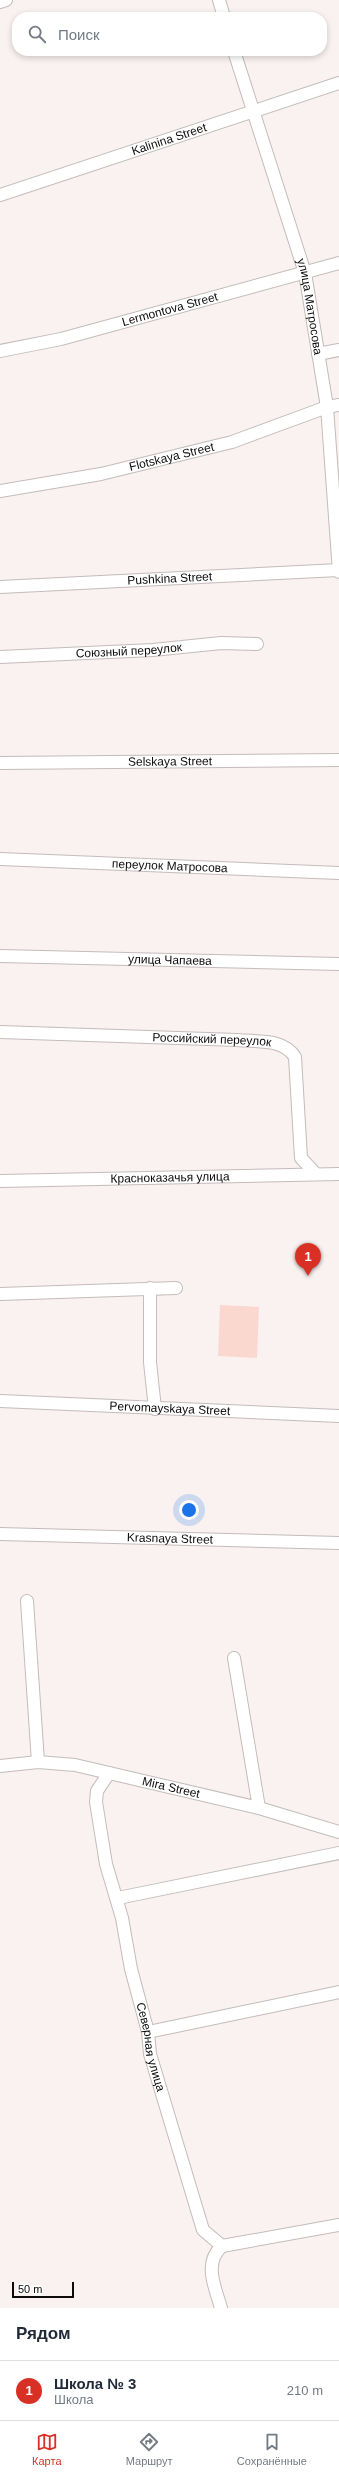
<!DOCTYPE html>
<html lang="ru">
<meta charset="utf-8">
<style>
:root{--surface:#fff;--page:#f2f2f3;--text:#1f2937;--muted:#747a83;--line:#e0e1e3;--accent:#d93025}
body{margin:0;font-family:Helvetica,sans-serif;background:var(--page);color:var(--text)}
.scale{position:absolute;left:12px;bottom:10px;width:62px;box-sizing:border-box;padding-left:4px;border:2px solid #0d0b0b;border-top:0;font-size:11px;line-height:14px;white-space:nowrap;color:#0d0b0b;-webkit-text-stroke:3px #fff;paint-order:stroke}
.you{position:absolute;left:189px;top:1510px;width:14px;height:14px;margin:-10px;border:3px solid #fff;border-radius:50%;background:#1a73e8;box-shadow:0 0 0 6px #1a73e833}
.badge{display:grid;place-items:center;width:26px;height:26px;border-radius:50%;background:var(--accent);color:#fff;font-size:13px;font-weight:700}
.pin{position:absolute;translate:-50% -33px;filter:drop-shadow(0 1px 2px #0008)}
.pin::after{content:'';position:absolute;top:21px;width:14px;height:12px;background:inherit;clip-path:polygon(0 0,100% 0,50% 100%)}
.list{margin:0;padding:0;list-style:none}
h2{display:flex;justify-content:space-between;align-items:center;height:52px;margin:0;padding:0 16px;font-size:17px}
h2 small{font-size:13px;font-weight:400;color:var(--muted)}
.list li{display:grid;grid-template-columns:26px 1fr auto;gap:12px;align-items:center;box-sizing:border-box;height:60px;padding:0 16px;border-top:1px solid var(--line)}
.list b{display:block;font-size:15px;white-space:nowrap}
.list p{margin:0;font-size:13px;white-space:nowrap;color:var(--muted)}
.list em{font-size:13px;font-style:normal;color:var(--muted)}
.icon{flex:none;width:22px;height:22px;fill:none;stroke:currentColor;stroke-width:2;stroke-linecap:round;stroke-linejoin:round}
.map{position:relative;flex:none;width:339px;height:2308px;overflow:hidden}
.search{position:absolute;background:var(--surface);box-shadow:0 2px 6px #0003;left:12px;right:12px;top:12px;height:44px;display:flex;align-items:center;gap:10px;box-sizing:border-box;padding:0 14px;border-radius:16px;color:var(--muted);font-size:15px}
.sheet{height:112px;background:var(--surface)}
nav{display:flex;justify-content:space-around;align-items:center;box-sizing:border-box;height:56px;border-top:1px solid var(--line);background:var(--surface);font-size:11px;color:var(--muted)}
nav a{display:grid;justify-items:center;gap:2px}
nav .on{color:var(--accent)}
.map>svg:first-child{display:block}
</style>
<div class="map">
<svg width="339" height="2308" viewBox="0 0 339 2308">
<rect width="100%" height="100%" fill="#f9f2f1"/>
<path fill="#fbd8cf" d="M 220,1305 L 259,1307 L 257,1358 L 218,1356 Z"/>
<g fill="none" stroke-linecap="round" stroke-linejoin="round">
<g stroke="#c3bcbb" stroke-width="14">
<g id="minor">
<path d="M 219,0 L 224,17"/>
<path d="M 0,2 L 6,0"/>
<path id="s1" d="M 234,51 L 305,273 L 327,407 L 339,572"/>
<path id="s2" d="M 0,195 L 339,83"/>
<path id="s3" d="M 0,351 L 61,339 L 339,263"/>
<path d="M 318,354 L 339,350"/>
<path id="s4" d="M 0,491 L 101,474 L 232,442 L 327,407 L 339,405"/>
<path id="s5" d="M 0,587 L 339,570"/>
<path id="s6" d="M 0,657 L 153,650 L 221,643 L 257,644"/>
<path id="s7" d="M 0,763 L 339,760"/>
<path id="s8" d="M 0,859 L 339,873"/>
<path id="s9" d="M 0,956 L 339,964"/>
<path id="s10" d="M 0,1032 L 237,1040 C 257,1042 283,1038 295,1057 L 301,1158 L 316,1174"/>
<path id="s11" d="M 0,1181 L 339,1174"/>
<path d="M 150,1288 L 150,1362 L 155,1409"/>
<path d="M 0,1294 L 176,1288"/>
<path id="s12" d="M 0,1401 L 339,1416"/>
<path id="s13" d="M 0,1534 L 339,1543"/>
<path d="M 27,1601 L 38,1762"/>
<path d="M 234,1658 L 259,1808"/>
<path id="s14" d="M 0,1766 L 38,1762 L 75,1765 L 259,1808 L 339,1832"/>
<path id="s15" d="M 109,1773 L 97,1791 L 96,1802 L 106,1864 L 122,1918 L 131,1969 L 148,2032 L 150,2054 L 203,2230 L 222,2246 C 203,2263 215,2287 221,2308"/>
<path d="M 118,1898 L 339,1853"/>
<path d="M 148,2032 L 339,1992"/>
<path d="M 222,2246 L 339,2225"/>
</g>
</g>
<use href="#minor" stroke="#fff" stroke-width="12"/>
</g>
<g text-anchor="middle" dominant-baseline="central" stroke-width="4" stroke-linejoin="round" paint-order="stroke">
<g font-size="12" fill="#0d0b0b" stroke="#fff">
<text stroke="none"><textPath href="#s2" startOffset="178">Kalinina Street</textPath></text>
<text stroke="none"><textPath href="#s1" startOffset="267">улица Матросова</textPath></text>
<text stroke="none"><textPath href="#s3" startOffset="175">Lermontova Street</textPath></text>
<text stroke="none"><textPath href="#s4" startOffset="175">Flotskaya Street</textPath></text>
<text stroke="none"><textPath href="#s5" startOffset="170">Pushkina Street</textPath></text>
<text stroke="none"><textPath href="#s6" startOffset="129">Союзный переулок</textPath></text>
<text stroke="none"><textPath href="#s7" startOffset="170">Selskaya Street</textPath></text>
<text stroke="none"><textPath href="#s8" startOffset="170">переулок Матросова</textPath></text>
<text stroke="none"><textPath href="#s9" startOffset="170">улица Чапаева</textPath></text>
<text stroke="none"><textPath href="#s10" startOffset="212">Российский переулок</textPath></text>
<text stroke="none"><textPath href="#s11" startOffset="170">Красноказачья улица</textPath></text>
<text stroke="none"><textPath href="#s12" startOffset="170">Pervomayskaya Street</textPath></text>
<text stroke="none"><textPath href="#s13" startOffset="170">Krasnaya Street</textPath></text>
<text stroke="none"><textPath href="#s14" startOffset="174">Mira Street</textPath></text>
<text stroke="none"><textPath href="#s15" startOffset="284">Северная улица</textPath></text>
</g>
</g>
</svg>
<div class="scale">50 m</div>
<div class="you"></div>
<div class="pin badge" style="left:308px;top:1276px">1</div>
<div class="search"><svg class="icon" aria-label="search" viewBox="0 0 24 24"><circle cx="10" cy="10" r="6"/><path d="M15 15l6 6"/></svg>Поиск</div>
</div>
<section class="sheet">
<h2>Рядом<small></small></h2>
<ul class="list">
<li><span class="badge">1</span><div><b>Школа № 3</b><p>Школа</p></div><em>210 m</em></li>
</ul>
</section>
<nav>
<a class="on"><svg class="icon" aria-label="map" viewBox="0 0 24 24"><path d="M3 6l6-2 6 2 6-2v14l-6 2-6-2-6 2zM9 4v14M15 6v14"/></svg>Карта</a>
<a><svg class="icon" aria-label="directions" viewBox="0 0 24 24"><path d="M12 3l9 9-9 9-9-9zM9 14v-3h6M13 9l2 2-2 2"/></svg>Маршрут</a>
<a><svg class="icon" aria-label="saved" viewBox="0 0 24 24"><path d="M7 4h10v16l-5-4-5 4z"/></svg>Сохранённые</a>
</nav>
